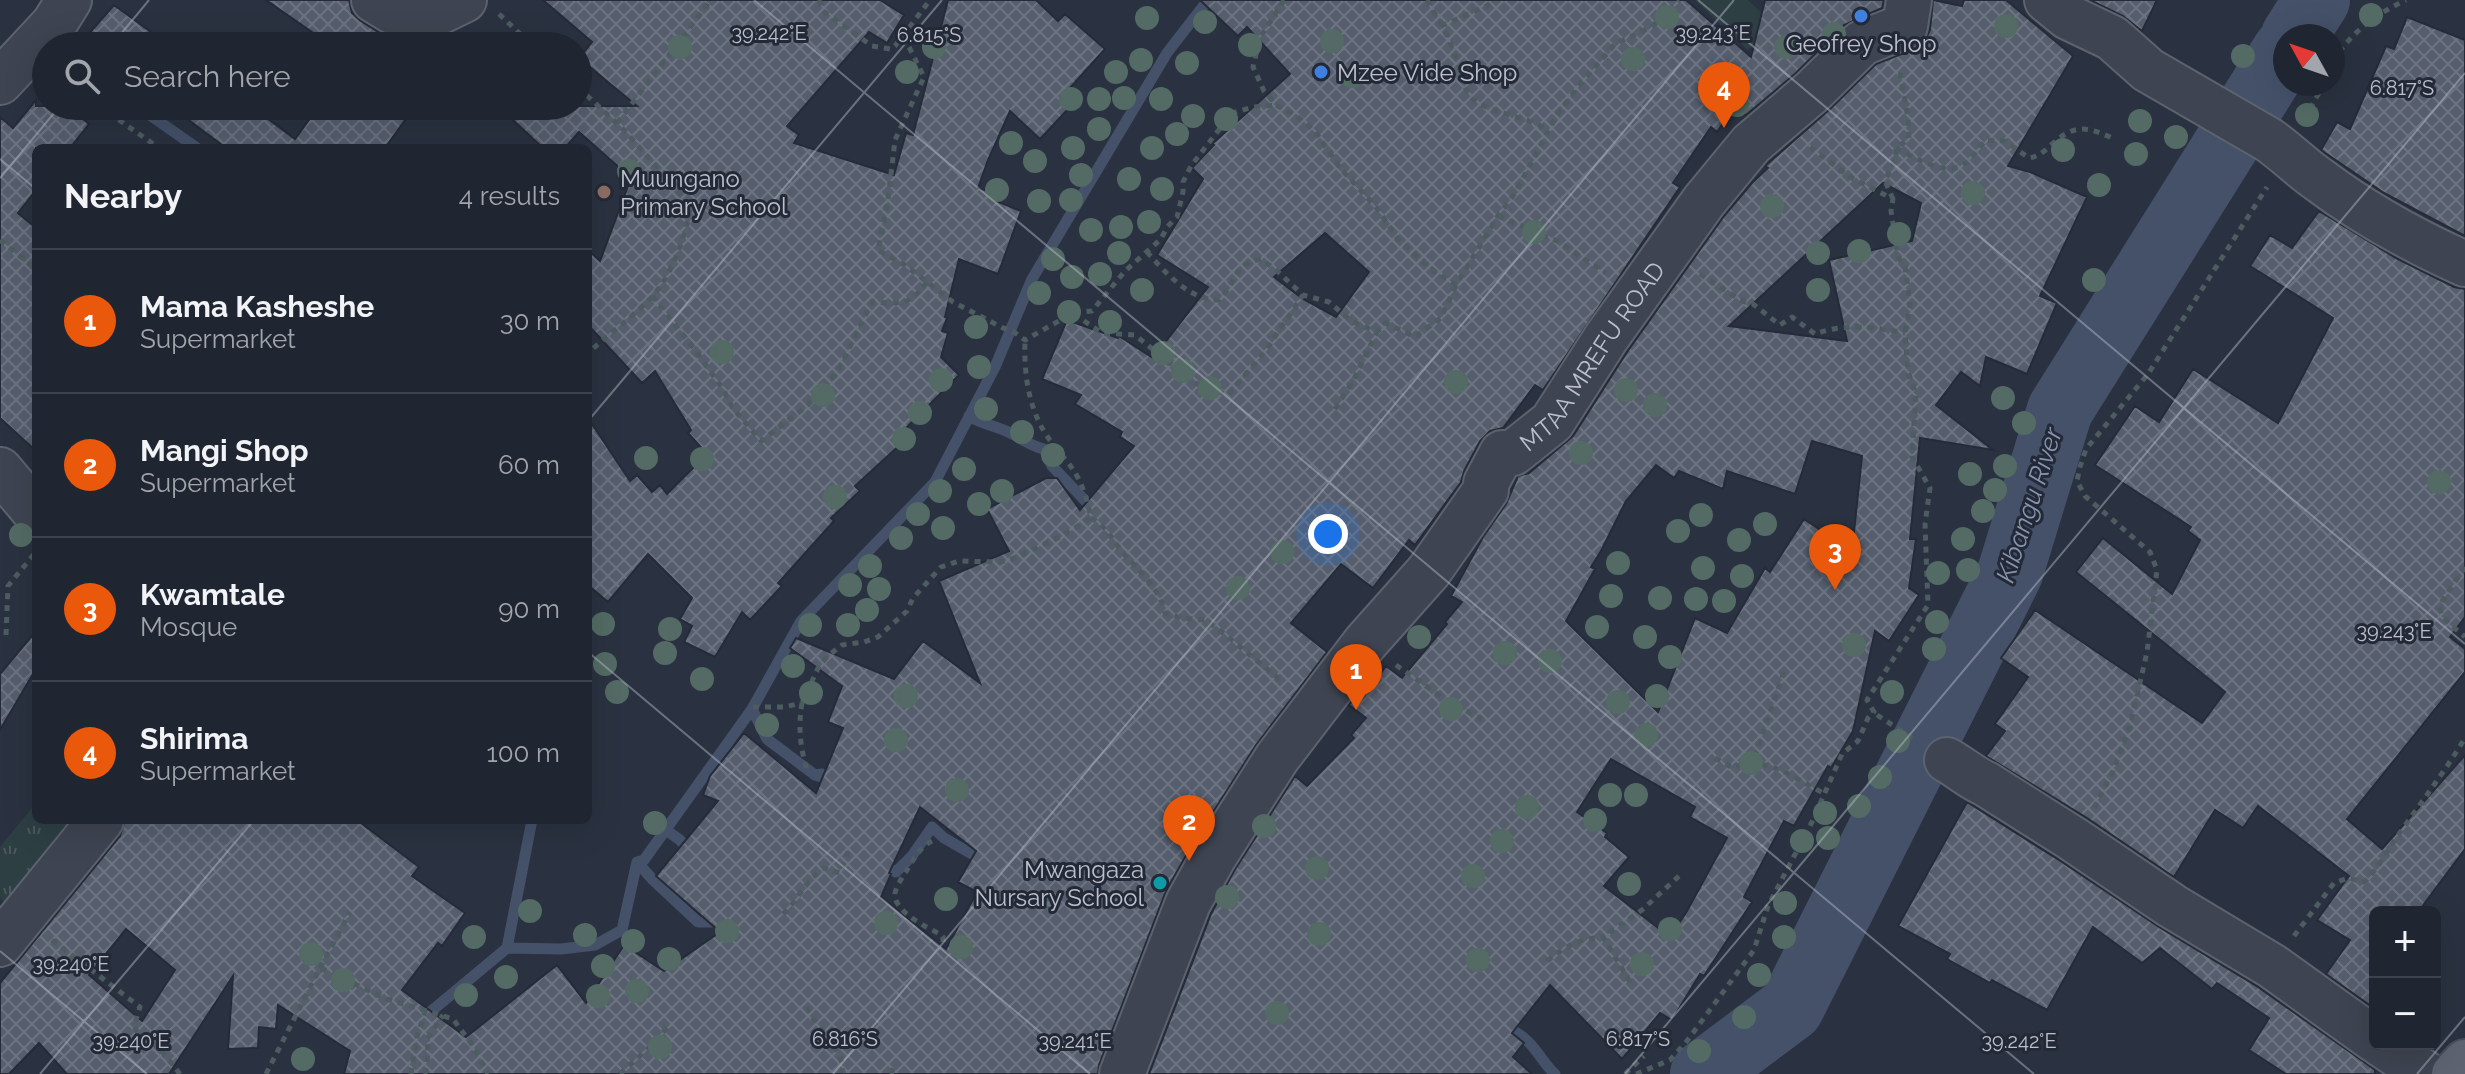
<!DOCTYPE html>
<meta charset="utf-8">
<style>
:root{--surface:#202631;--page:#282e39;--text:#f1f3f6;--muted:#a2a5ab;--line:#3d434d;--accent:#ea580c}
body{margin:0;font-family:Raleway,sans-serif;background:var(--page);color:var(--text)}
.controls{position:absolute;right:24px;bottom:24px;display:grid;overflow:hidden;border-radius:12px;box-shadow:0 8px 32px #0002}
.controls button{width:72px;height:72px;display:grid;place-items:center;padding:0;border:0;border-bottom:2px solid var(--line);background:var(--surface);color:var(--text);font:40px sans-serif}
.compass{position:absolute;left:2273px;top:24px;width:72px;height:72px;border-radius:50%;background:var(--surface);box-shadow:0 8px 32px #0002;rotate:310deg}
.you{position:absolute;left:1328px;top:534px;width:28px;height:28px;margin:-20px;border:6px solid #fff;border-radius:50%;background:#1a73e8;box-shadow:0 0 0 12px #1a73e833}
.badge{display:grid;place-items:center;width:52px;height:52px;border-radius:50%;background:var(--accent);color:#fff;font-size:26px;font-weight:700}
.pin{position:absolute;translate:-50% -66px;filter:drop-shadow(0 2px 4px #0008)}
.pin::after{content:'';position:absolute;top:42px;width:28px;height:24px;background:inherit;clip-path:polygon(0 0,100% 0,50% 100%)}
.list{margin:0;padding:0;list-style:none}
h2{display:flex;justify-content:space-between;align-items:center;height:104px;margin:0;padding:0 32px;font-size:34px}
h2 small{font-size:26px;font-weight:400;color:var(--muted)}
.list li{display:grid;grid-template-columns:52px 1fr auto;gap:24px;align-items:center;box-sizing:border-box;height:144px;padding:0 32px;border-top:2px solid var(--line)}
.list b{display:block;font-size:30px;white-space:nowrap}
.list p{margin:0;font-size:26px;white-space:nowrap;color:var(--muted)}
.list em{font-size:26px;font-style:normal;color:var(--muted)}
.icon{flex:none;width:44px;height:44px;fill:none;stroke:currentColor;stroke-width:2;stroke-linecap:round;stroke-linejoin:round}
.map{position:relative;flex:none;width:2465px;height:1074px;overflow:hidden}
.search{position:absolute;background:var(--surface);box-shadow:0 8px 32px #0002;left:32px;top:32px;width:560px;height:88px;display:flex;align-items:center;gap:20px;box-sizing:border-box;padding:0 28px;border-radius:44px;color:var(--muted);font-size:30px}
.panel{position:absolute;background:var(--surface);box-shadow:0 8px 32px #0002;left:32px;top:144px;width:560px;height:680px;border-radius:12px}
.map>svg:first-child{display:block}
</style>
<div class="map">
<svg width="2465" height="1074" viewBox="0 0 2465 1074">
<defs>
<pattern id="park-tufts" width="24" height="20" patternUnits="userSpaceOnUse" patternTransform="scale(2)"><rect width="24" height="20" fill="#2d3f43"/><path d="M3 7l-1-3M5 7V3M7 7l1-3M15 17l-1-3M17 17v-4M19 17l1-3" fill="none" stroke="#4a595d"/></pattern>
<pattern id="building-cross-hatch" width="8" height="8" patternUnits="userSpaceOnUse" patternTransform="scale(2)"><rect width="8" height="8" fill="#565e6e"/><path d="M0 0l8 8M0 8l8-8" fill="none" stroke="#6c7381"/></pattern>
</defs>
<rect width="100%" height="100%" fill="#2a3241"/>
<path fill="#2d3f43" d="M 1695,0 L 1748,0 L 1773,24 L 1748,50 L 1731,34 L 1733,31 L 1725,23 L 1721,25 Z"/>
<path fill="url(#park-tufts)" d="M 36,803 L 36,820 L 82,820 L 11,907 L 0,898 L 0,847 Z"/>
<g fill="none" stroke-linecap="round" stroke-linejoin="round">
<path stroke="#445169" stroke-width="11" d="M 137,106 L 197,148
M 969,416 C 980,423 989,424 1001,429 C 1017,434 1026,445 1044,449 L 1052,466 L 1096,512
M 752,709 L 767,739 L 815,775 L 822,774
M 815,775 L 828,779 L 835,784
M 666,830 L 680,840 L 692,854
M 637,862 L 653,880 L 698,922 L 719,922
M 879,864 L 896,872 L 912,856 L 932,827 L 944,838 L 972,854 L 982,863
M 507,948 L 532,820
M 427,1023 L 429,1013 L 507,948 L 561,949 L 595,945 L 622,930 L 637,862 L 644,860 L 752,709 L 801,621 L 935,482 L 995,367 L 1032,279 L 1167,53 L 1208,0
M 1500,1023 C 1508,1028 1517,1032 1524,1038 C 1537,1048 1544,1065 1555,1074"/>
<path stroke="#445169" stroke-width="66" d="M 2294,36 L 2317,0
M 1703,1074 L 1791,1008 L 2010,573 L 2060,410 L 2285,51"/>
</g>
<path fill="url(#building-cross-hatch)" stroke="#252b38" stroke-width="2" fill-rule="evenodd" d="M 266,0 L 349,0 L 352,13 L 361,21 L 380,33 L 404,38 L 415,46 L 332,46 Z
M 543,0 L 880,0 L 904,15 L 887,43 L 869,32 L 787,126 L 799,135 L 794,143 L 894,175 L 906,133 L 913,135 L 948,0 L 1036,0 L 1058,21 L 1065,14 L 1105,49 L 1061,98 L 1070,107 L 1040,139 L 1010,111 L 988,160 L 978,188 L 998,194 L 996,201 L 1021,211 L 998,274 L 959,259 L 945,317 L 947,318 L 942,331 L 948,333 L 941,357 L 959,375 L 898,436 L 903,442 L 855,486 L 860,491 L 831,518 L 834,521 L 778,583 L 782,586 L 750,620 L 742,612 L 715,657 L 684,642 L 692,626 L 680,619 L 692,598 L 648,554 L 608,602 L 588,585 L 588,418 L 630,481 L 637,475 L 652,492 L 660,485 L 667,494 L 707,454 L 688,433 L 691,430 L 655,371 L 642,383 L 588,325 L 588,250 L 600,261 L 631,178 L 579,132 L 565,148 L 543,148 L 498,106 L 637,106 L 579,58 L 592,42 Z
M 1200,0 L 1686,0 L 1751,57 L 1765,0 L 1884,0 L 1882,8 L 1844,25 L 1796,73 L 1746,115 L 1735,106 L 1717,132 L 1711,127 L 1673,183 L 1680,187 L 1543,390 L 1535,385 L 1503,428 L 1490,431 L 1480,441 L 1464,471 L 1461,482 L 1415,545 L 1409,540 L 1373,588 L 1341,564 L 1291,623 L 1327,652 L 1256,745 L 1192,845 L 1166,891 L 1099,1065 L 1098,1074 L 344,1074 L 350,1051 L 278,1005 L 276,1029 L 259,1027 L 258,1048 L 228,1049 L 233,976 L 169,1074 L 67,1074 L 39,1043 L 9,1074 L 0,1074 L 0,983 L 120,836 L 125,820 L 357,820 L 419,867 L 412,876 L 465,913 L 442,946 L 438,943 L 402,990 L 466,1037 L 557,965 L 586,1003 L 624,945 L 664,971 L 720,932 L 656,876 L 718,801 L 703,795 L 710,776 L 744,733 L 816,793 L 843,728 L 828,722 L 842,686 L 790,648 L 796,638 L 894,679 L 923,641 L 980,683 L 939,581 L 1009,551 L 987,509 L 1046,478 L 1057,478 L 1080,510 L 1134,446 L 1120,437 L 1122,432 L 1075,404 L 1081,395 L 1042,379 L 1067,320 L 1118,338 L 1119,336 L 1153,358 L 1208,287 L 1157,255 L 1203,179 L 1192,168 L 1214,145 L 1212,144 L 1290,74 L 1247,27 L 1238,36 ZM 1325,233 L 1369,272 L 1336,317 L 1303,299 L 1274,277 ZM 920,807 L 976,851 L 958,882 L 977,892 L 946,949 L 881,897 L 891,874 L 889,873 ZM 126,929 L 175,970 L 142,1021 L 89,975 Z
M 1933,0 L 1962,6 L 1964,0 L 2006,0 L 2073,56 L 2008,166 L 2030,172 L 2087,197 L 2040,296 L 2057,303 L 2027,374 L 1986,357 L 1980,386 L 1961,372 L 1936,405 L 1993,450 L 1920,438 L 1910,539 L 1916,539 L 1909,588 L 1919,595 L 1889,641 L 1875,631 L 1853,731 L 1831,768 L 1828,766 L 1794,826 L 1784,821 L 1744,897 L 1752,902 L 1704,976 L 1700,974 L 1672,1020 L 1660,1013 L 1622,1059 L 1550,985 L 1512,1033 L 1524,1043 L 1513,1057 L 1532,1074 L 1149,1074 L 1211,914 L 1234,871 L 1295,776 L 1307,786 L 1354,738 L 1351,735 L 1366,718 L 1349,705 L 1367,681 L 1372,685 L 1386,666 L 1402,678 L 1447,624 L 1445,622 L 1462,602 L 1451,596 L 1483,537 L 1506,504 L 1518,476 L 1529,473 L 1573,436 L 1627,352 L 1724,216 L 1752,183 L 1768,168 L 1765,166 L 1830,109 L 1876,64 L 1914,49 L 1924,42 L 1930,30 ZM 1883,183 L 1921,203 L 1912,241 L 1829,260 L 1847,341 L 1729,326 ZM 1812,441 L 1862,456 L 1852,551 L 1804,519 L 1770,572 L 1765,568 L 1727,633 L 1695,618 L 1658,712 L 1566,621 L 1595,569 L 1591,567 L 1601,551 L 1626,501 L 1656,465 L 1674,478 L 1679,471 L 1723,489 L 1727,471 L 1795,494 ZM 1611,759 L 1695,807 L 1690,817 L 1727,838 L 1687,911 L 1670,937 L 1604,886 L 1629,857 L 1605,837 L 1607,833 L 1577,812 Z
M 2090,0 L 2157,0 L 2142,31 L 2123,16 Z
M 114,5 L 170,46 L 78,46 Z
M 2407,17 L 2465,40 L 2465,236 L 2384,193 L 2321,150 L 2337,122 L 2350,129 L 2386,46 L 2394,49 Z
M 36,100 L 36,106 L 67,106 L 89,124 L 70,148 L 36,148 L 36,190 L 18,213 L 36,228 L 36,451 L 0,418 L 0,117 L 13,128 Z
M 170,106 L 251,106 L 295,139 L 319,106 L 415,106 L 385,148 L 226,148 Z
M 2319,211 L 2396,258 L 2454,287 L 2465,289 L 2465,617 L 2450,637 L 2465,649 L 2465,672 L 2347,819 L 2382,849 L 2465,755 L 2465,849 L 2418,912 L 2375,912 L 2375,1009 L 2326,974 L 2350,940 L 2317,920 L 2349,876 L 2258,806 L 2243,828 L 2215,810 L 2174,877 L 2087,818 L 1986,756 L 2005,731 L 1995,724 L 2028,677 L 2001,658 L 2035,610 L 2202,723 L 2225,692 L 2076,572 L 2103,538 L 2172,594 L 2200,540 L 2188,531 L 2191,527 L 2095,465 L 2135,406 L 2159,422 L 2193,369 L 2278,423 L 2333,318 L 2250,266 L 2270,235 L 2292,248 Z
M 36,631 L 36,669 L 0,730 L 0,674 Z
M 1967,802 L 2059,860 L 2159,927 L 2258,987 L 2364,1062 L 2375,1070 L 2375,1074 L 2286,1074 L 2249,1050 L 2269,1018 L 2217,983 L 2212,989 L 2160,948 L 2142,963 L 2093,927 L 2047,1010 L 1992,980 L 1990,983 L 1947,959 L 1950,954 L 1898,926 Z"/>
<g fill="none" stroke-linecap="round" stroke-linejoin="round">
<g stroke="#5c626e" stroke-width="48">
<g id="minor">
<path d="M 374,0 L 392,11 L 431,16 L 464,0"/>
<path d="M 2047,0 L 2068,17 L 2112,38 L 2148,70 L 2269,140 C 2286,152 2301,167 2318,179 C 2363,213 2414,241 2465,264"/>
<path d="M 0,82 L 54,24 L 69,0"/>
<path d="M 0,470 L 36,513"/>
<path d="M 1947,760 C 1961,768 1972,778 1986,784 L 2073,839 L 2172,906 L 2272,966 L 2375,1040"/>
<path d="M 0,944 L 101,820"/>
<path d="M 2381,1044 L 2426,1074"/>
<path id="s1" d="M 1122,1074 L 1188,903 L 1213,858 L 1277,758 L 1365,643 L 1429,571 L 1486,490 L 1486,483 L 1502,453 L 1513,453 L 1552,422 L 1606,338 L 1704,201 L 1751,144 L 1813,91 L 1862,43 L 1905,26 L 1909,0"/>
</g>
</g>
<g stroke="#484d5a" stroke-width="48">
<path id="major" d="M 2454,1074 L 2465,1062"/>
</g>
<path stroke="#4d5c60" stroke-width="5" stroke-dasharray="6 6" stroke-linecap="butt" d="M 819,0 L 823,11 L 872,46 L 890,49 L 895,46 L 902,37 L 906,41 L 924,77 L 895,140 L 888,200 L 878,250 L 905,265 L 953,302 L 1003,328 L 1011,330 L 1025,340 L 1073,313 L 1092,311 L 1125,271 L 1161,239 L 1167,227 L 1177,217 L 1183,192 L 1183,182 L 1191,166 L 1221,127 L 1236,112 L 1253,107 L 1276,105
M 1284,0 L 1260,38 L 1253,67 L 1264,91 L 1276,105 L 1295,115 L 1315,131 L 1340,168 L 1376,207 L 1398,239 L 1431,269 L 1456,285 L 1498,216 L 1515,193 L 1557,115 L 1577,88 L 1615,44 L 1653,26 L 1679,0
M 1427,0 C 1431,9 1435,13 1440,21 C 1446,33 1453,48 1457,61 C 1462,73 1463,91 1474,100 C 1495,115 1524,115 1548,130
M 499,14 L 533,46
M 1441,26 L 1487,6 L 1494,0
M 902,37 L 930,0
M 2333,62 C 2350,33 2376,14 2406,0
M 578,87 L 625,131 L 691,206 C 685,237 672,276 650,299 C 631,318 608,335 588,353
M 99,106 L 159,148
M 2304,119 L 2324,84
M 617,123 L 711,0
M 1896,148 C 1917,158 1949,181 1969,160 C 1975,154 1980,146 1986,140 L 2005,141 L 2029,158 C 2040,156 2043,152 2051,145 C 2074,124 2086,126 2112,138
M 1893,199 L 1885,181 L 1896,157 L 1896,148 L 1909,139 L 1908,118 L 1900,72
M 1498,216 L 1557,241 L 1606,273
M 0,240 L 36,269
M 1147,252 C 1166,273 1189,300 1219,300 C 1237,282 1232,265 1261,259 L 1276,270 L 1303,295 L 1329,302 L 1351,321 L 1377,332 L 1386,323 L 1415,337 L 1441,318 L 1456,285
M 1700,274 L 1742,301 L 1753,304 L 1780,325 L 1792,317 L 1815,334 C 1845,323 1874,327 1905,333
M 652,296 L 692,346 L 723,389 L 732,407 L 761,441 L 807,406 L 838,371 L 872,302 C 900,303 909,307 927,282
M 1074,314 L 1102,333 L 1135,335 L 1195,383 L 1228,395 L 1266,350 L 1303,295
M 1335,409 L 1353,381 L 1377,332
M 1091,518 C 1107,526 1113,542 1125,555 C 1141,573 1159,588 1165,613 L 1181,618 L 1205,620 L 1217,628 L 1284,683
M 2465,567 L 2440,604 C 2439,620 2455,627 2465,637
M 6,635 L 8,586 L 35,553
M 1396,665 L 1446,700 L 1483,720
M 1784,672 L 1752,765 C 1770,760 1806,784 1823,793
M 802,703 C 798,727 800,746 807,770
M 753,707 L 784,707 L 802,703 L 819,666 L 828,656 L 842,645 L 864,642 L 878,637 L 907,611 L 913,598 L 941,567 L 959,561 L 1000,562 L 1010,560 L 1060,537 L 1091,518 C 1088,503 1083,485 1074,471 C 1064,456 1049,442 1041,426 C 1027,399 1024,369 1025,340
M 1877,715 L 1914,739
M 1715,758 L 1733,768 L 1742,764 L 1752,765
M 2094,808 L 2113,771 L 2130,726 L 2147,652 L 2157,570 L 2150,552 L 2085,496 L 2077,481 L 2080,467 L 2086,449 L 2148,374 L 2267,187
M 932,841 C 920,847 914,859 907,870 C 903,877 897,884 895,893 C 893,911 926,927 940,934 L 943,937 L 943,944
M 783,914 C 799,899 803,884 823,868 L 840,873 L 848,852
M 2294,936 L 2334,883 L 2348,878 L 2364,882 C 2380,867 2388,849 2401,831 C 2423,800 2445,771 2465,738
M 52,940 L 140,1007 L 134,1026 L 137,1032 L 160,1049 L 180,1074
M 1547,961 C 1568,945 1576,940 1603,937
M 320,968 L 350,912
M 1630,982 L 1603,937 L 1642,910 L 1679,876
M 807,1007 C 815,1029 846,1048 842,1073
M 266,1074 L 320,968 L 387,999 L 453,1019 L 473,1046 L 488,1074
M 411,1074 L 417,1037 L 426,1009
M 425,1074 L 428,1055 L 427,1039 L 443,1015
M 620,1074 L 653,1044 L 670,1024
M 891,1074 L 894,1066
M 1625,1074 L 1644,1056
M 1636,1074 L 1670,1060 L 1687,1041 L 1754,950 L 1768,906 L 1812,822 L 1842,754 L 1858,741 L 1868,718 L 1874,712 L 1867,700 L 1928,605 L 1925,524 L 1930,488 L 1912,457 L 1916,395 L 1908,372 L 1905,333 L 1910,306 L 1908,288 L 1905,267 L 1898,257 L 1891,211 L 1893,199 L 1850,177 L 1810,147"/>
<use href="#minor" stroke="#3e4451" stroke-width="44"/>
<use href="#major" stroke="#5d6370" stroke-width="44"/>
</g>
<g fill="#536b64">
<circle cx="2371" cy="15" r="12"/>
<circle cx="1667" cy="17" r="12"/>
<circle cx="1147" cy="18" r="12"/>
<circle cx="1205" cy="22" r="12"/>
<circle cx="2006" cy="26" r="12"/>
<circle cx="1834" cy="34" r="12"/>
<circle cx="1332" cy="41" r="12"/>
<circle cx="1250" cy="45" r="12"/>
<circle cx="680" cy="47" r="12"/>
<circle cx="934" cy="47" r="12"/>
<circle cx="1786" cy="47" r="12"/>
<circle cx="2243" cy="56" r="12"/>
<circle cx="1633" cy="59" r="12"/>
<circle cx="1141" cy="60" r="12"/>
<circle cx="1187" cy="63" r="12"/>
<circle cx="907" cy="72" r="12"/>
<circle cx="1116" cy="72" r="12"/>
<circle cx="1352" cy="76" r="12"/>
<circle cx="1733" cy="80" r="12"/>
<circle cx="1124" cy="98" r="12"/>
<circle cx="1071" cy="99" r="12"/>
<circle cx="1099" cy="99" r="12"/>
<circle cx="1161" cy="99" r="12"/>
<circle cx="1737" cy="105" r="12"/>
<circle cx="2307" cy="115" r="12"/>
<circle cx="1193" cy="116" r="12"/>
<circle cx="1226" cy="119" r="12"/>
<circle cx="2140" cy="121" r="12"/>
<circle cx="1099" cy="129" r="12"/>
<circle cx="1177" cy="134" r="12"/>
<circle cx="2176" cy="137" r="12"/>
<circle cx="1011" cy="143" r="12"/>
<circle cx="1073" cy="148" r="12"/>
<circle cx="1152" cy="148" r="12"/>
<circle cx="2063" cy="150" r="12"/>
<circle cx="2136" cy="154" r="12"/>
<circle cx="1035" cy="161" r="12"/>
<circle cx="629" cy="171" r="12"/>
<circle cx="1081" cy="175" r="12"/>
<circle cx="1129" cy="179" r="12"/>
<circle cx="2099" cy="185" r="12"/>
<circle cx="1162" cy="189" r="12"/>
<circle cx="997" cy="190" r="12"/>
<circle cx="1973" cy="193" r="12"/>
<circle cx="1071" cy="200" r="12"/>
<circle cx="1039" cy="201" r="12"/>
<circle cx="1772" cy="206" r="12"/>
<circle cx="1149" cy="222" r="12"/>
<circle cx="1121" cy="227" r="12"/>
<circle cx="1091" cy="230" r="12"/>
<circle cx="1534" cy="232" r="12"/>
<circle cx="1899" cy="234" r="12"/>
<circle cx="1859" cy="251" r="12"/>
<circle cx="1119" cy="253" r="12"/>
<circle cx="1818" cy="253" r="12"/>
<circle cx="1053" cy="259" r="12"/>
<circle cx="1100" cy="274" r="12"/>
<circle cx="1072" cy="277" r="12"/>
<circle cx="2094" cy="280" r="12"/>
<circle cx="1142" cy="290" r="12"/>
<circle cx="1818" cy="290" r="12"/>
<circle cx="1039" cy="293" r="12"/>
<circle cx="1069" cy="312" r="12"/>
<circle cx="1110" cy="322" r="12"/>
<circle cx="976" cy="327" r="12"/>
<circle cx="722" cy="352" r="12"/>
<circle cx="1163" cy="353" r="12"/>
<circle cx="979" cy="367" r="12"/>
<circle cx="1183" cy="371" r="12"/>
<circle cx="941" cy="380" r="12"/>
<circle cx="1456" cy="382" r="12"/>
<circle cx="1210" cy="388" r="12"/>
<circle cx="1626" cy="390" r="12"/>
<circle cx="823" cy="395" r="12"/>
<circle cx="2003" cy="398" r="12"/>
<circle cx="1655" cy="405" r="12"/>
<circle cx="986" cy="409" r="12"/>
<circle cx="920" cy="413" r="12"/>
<circle cx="2024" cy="423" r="12"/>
<circle cx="1022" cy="432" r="12"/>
<circle cx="904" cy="439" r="12"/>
<circle cx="1581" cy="453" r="12"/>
<circle cx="1053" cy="455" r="12"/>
<circle cx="646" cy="458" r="12"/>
<circle cx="702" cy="459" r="12"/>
<circle cx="2005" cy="466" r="12"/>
<circle cx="964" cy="469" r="12"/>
<circle cx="1970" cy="474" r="12"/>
<circle cx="2439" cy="482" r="12"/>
<circle cx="1995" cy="490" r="12"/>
<circle cx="940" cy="491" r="12"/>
<circle cx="1002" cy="491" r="12"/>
<circle cx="835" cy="497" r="12"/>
<circle cx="979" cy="504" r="12"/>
<circle cx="1983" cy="511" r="12"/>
<circle cx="918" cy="514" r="12"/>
<circle cx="1701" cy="515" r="12"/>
<circle cx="1765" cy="524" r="12"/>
<circle cx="943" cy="528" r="12"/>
<circle cx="1678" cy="531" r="12"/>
<circle cx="21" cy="535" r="12"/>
<circle cx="901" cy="538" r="12"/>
<circle cx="1963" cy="539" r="12"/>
<circle cx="1739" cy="540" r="12"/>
<circle cx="1282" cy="552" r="12"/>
<circle cx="1618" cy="563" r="12"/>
<circle cx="870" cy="566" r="12"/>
<circle cx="1703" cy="568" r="12"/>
<circle cx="1968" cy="570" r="12"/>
<circle cx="1938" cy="573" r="12"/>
<circle cx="1742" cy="576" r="12"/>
<circle cx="850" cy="585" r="12"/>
<circle cx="1238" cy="588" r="12"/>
<circle cx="879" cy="589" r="12"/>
<circle cx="1611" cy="596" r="12"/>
<circle cx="1660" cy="598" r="12"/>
<circle cx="1696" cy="599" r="12"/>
<circle cx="1724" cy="601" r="12"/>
<circle cx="867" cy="610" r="12"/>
<circle cx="1937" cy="622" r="12"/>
<circle cx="603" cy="624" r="12"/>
<circle cx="810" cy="625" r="12"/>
<circle cx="848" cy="625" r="12"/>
<circle cx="1597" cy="627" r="12"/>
<circle cx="670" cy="629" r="12"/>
<circle cx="1419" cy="637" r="12"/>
<circle cx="1645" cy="637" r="12"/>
<circle cx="1854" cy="645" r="12"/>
<circle cx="1934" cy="649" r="12"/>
<circle cx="665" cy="653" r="12"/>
<circle cx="1505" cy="653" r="12"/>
<circle cx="1670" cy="657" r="12"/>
<circle cx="1550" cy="661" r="12"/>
<circle cx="605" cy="664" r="12"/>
<circle cx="793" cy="666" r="12"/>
<circle cx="702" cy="679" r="12"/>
<circle cx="617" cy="692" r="12"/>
<circle cx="1892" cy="692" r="12"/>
<circle cx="811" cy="693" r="12"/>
<circle cx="906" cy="696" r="12"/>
<circle cx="1657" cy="696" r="12"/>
<circle cx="1618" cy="702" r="12"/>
<circle cx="1451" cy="709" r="12"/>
<circle cx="767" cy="725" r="12"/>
<circle cx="1646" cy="735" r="12"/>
<circle cx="896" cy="740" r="12"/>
<circle cx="1898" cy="741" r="12"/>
<circle cx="1751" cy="763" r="12"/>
<circle cx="1880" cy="777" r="12"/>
<circle cx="957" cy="790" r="12"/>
<circle cx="1610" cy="795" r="12"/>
<circle cx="1636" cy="795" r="12"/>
<circle cx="1859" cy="806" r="12"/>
<circle cx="1527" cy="807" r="12"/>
<circle cx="1825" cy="813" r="12"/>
<circle cx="1595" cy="820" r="12"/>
<circle cx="655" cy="823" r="12"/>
<circle cx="1264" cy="826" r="12"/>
<circle cx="1828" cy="838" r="12"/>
<circle cx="1502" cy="841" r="12"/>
<circle cx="1802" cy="841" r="12"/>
<circle cx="1317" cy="868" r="12"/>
<circle cx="1473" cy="876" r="12"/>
<circle cx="1629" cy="884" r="12"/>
<circle cx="1227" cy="897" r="12"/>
<circle cx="946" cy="899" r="12"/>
<circle cx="1785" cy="903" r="12"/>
<circle cx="530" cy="911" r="12"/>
<circle cx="886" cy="923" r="12"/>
<circle cx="1670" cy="929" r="12"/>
<circle cx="727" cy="931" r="12"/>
<circle cx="1319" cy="934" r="12"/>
<circle cx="585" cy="935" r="12"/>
<circle cx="474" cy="937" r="12"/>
<circle cx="1784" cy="937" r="12"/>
<circle cx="633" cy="941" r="12"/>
<circle cx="961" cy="947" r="12"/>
<circle cx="311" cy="954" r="12"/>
<circle cx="669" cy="959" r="12"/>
<circle cx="1478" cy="960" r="12"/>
<circle cx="1642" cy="964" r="12"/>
<circle cx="603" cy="966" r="12"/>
<circle cx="1759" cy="975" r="12"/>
<circle cx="506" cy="977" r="12"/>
<circle cx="343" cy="980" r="12"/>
<circle cx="637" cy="991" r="12"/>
<circle cx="466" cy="995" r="12"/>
<circle cx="598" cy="996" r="12"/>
<circle cx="1277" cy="1013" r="12"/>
<circle cx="1744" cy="1017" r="12"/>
<circle cx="660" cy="1047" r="12"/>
<circle cx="1699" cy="1051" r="12"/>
<circle cx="303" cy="1059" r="12"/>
</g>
<path fill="none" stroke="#bbc0cb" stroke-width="2" stroke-opacity="0.45" d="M 754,0 L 2034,1074M 1698,0 L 2465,644M 111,46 L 149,0M 0,159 L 36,189M 0,178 L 60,106M 588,421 L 942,0M 588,652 L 1090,1074M 0,951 L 147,1074M 40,1074 L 254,820M 833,1074 L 1734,0M 1625,1074 L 2465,73M 2417,1074 L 2465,1017"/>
<g fill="#3f7fe0" stroke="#232936" stroke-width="3">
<circle cx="1861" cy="16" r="8"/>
<circle cx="1321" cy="72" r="8"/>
</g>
<circle fill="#8d6e63" stroke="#232936" stroke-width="3" cx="604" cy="192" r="8"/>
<circle fill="#0f9aa8" stroke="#232936" stroke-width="3" cx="1160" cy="883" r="8"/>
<g text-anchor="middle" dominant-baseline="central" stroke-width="6" stroke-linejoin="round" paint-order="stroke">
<g font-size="24" fill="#bbc0cb" stroke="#232936" text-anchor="start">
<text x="1861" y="43" text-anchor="middle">Geofrey Shop</text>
<text x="1337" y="72">Mzee Vide Shop</text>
<text x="620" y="178">Muungano<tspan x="620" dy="28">Primary School</tspan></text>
<text x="1144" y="869" text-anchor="end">Mwangaza<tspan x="1144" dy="28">Nursary School</tspan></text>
</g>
<g font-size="24" fill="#bbc0cb" stroke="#232936">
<text stroke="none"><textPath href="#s1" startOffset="872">MTAA MREFU ROAD</textPath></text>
</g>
<g font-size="26" font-style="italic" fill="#8694ae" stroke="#232936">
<text transform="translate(2029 505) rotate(-72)">Kibangu River</text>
</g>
</g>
<g font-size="20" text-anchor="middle" fill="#bbc0cb" stroke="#232936" stroke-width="6" stroke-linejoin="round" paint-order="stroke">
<text x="769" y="40">39.242°E</text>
<text x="1713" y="40">39.243°E</text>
<text x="929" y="42">6.815°S</text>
<text x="2402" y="95">6.817°S</text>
<text x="2394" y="638">39.243°E</text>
<text x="71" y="971">39.240°E</text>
<text x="845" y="1046">6.816°S</text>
<text x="1638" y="1046">6.817°S</text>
<text x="131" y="1048">39.240°E</text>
<text x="1075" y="1048">39.241°E</text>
<text x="2019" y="1048">39.242°E</text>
</g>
</svg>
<div class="controls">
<button>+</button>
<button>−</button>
</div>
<svg class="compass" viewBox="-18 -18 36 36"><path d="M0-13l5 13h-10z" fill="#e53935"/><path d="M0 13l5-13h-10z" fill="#a2a5ab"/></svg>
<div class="you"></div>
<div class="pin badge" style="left:1356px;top:710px">1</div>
<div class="pin badge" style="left:1189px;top:861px">2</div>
<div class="pin badge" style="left:1835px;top:590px">3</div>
<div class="pin badge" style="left:1724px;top:128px">4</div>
<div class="search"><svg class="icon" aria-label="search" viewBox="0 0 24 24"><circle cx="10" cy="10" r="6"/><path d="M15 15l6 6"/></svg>Search here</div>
<section class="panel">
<h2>Nearby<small>4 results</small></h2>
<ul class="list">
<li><span class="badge">1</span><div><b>Mama Kasheshe</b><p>Supermarket</p></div><em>30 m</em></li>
<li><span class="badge">2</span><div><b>Mangi Shop</b><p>Supermarket</p></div><em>60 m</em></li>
<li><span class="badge">3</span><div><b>Kwamtale</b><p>Mosque</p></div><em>90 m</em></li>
<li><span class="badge">4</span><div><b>Shirima</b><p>Supermarket</p></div><em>100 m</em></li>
</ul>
</section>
</div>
